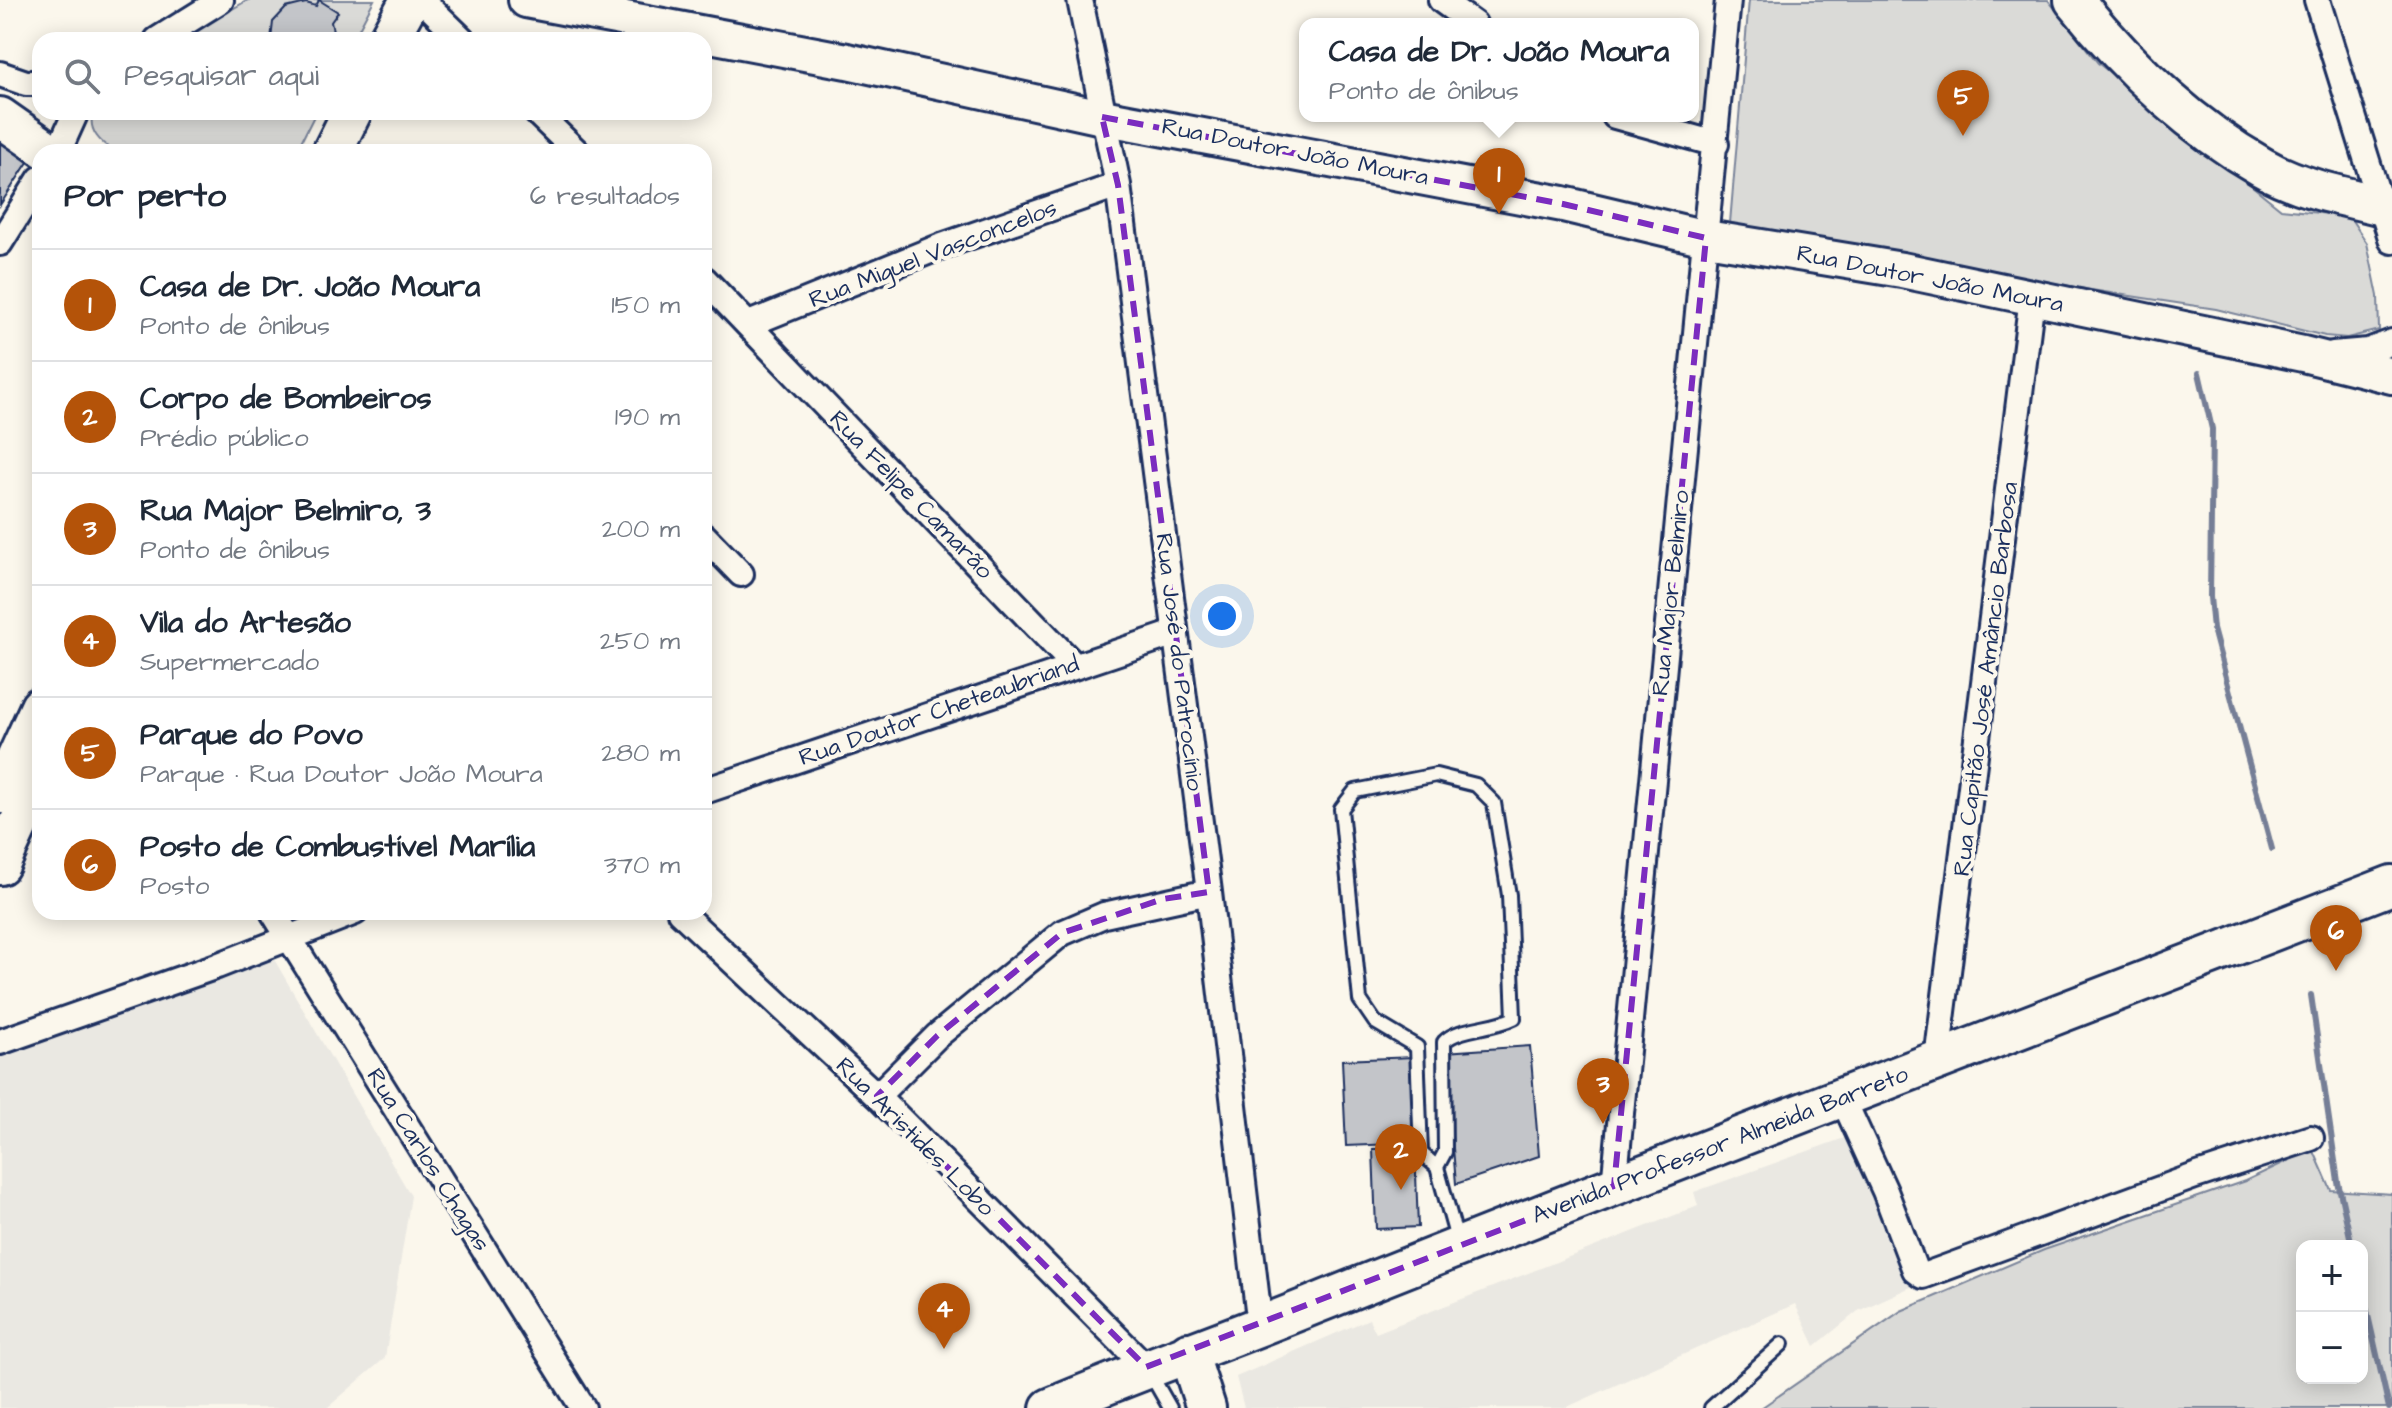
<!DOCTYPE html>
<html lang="pt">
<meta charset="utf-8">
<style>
:root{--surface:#fff;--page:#f2f2f3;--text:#1f2937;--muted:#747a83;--line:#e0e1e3;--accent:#b45309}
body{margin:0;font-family:"Architects Daughter",sans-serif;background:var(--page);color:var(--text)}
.controls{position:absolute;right:24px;bottom:24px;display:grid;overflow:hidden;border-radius:16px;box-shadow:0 4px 20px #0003}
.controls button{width:72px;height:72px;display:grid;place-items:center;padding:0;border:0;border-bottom:2px solid var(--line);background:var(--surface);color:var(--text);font:40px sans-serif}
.you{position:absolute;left:1222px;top:616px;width:28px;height:28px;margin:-20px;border:6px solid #fff;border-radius:50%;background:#1a73e8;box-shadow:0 0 0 12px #1a73e833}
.badge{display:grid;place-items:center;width:52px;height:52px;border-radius:50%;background:var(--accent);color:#fff;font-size:26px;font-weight:700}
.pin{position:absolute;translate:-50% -66px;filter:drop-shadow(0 2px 4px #0008)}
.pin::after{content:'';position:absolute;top:42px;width:28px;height:24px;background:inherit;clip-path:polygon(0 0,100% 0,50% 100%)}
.popup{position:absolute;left:1299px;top:18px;width:400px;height:104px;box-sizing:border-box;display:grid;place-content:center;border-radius:16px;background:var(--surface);filter:drop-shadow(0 2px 6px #0005);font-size:26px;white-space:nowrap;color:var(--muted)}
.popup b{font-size:30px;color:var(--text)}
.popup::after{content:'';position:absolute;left:50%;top:100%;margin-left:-16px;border:16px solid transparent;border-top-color:var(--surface)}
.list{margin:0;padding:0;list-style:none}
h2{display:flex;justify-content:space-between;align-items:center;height:104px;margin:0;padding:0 32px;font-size:34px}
h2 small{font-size:26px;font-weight:400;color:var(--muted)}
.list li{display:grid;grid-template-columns:52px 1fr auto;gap:24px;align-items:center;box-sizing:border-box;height:112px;padding:0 32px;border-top:2px solid var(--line)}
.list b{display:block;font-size:30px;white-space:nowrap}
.list p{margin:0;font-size:26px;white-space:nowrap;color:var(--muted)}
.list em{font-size:26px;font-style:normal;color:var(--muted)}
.icon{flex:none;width:44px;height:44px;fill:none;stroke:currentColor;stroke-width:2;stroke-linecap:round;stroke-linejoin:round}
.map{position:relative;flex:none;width:2392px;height:1408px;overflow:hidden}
.search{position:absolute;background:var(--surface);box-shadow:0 4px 20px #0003;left:32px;top:32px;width:680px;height:88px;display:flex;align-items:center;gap:20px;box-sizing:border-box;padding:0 28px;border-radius:24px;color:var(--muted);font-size:30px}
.panel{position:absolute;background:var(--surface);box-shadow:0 4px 20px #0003;left:32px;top:144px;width:680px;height:776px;border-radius:24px}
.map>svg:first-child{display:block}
</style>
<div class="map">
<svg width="2392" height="1408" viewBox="0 0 2392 1408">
<rect width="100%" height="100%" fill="#fbf7ec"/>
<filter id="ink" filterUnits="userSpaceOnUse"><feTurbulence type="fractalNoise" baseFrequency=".0125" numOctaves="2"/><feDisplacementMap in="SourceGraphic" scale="16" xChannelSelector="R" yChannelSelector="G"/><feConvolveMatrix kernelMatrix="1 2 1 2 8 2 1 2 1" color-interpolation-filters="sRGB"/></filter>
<g filter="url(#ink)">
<path fill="#eae8e2" d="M 271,954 L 411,1196 L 385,1358 L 327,1408 L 0,1408 L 0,1053 Z
M 1850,1136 L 1913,1286 L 1858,1311 L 1815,1346 L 1795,1304 L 1565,1408 L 1244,1408 L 1236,1377 L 1369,1319 L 1376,1333 L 1698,1206 L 1694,1192 Z"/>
<path fill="#dadad7" stroke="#7a849a" stroke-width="2" fill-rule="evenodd" d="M 248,0 L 374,0 L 353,40 L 179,40 Z
M 1749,0 L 2048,0 L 2098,63 L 2281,209 L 2349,216 L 2367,243 L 2378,296 L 2379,330 L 2347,338 L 2325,336 L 2216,309 L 2091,290 L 1730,223 Z
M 93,112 L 316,112 L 296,152 L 115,152 C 101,143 87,131 93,112 Z
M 2313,1149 L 2331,1190 L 2392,1194 L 2392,1408 L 1761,1408 L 1901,1311 L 2044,1250 L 2245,1181 ZM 2302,1246 L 2362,1246 L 2362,1378 L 2302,1378 Z"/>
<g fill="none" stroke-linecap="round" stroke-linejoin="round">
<path stroke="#747e96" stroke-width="6" d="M 2199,373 L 2212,429 L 2210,597 L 2213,629 L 2272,849
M 2311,995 L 2338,1182 L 2352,1246
M 2362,1289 L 2389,1408"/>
</g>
<path fill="#c3c5c9" stroke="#1b2f5e" stroke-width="2" d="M 319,0 L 338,12 L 331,22 L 335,40 L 271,40 L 273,22 L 286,8 L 306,3 L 316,6 Z
M 0,140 L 30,159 L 0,205 Z
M 1530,1046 L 1539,1156 L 1456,1184 L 1445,1052 Z
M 1413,1057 L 1417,1143 L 1346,1146 L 1342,1060 Z
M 1415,1148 L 1418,1227 L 1376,1229 L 1373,1149 Z"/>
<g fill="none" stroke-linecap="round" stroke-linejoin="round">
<g stroke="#1b2f5e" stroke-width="18">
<path id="lane" d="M 1437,1167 L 1445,1152 L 1444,1042 C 1458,1027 1492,1029 1514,1018 L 1509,895 L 1494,803 L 1476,785 L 1436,775 L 1355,791 L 1341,809 L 1360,1000 L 1375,1022 L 1417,1047 L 1421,1153 L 1437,1167 L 1458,1243
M 1150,1373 L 1170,1408
M 1711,1408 L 1782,1344"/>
</g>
<g stroke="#1b2f5e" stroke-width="30">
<path id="street" d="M 422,0 L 463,40
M 1080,0 L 1118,185 L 1209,892 L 1260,1327
M 1441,0 L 1474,24
M 2317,0 L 2392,241
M 157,40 L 221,0
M 0,74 L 26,83 L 40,83
M 536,112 L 577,152
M 1615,116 L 1716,144
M 58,152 L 76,112
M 0,243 L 40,179
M 704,279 L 1074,665
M 749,324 L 942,246 L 1118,185
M 2333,354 L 2368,351 L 2392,342
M 704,536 L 741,574
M 704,791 L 1175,633
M 273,912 L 583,1408
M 680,912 L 877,1096 L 1146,1367
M 0,1042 L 217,966 L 355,912
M 1937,1060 L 2032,297
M 877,1096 L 937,1036 L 1062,933 L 1104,915 L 1209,892
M 1842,1097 L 1885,1191 L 1915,1270 L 1923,1276 L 2195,1176 L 2311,1138
M 1614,1186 L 1728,0"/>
</g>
<g stroke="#1b2f5e" stroke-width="40">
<path id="secondary" d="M 526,0 L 847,61 L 1102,117 L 1563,204 L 1706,238 L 1902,270 L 2303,354 L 2392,376"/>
</g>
<g stroke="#1b2f5e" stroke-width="44">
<path id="primary" d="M 2074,0 C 2127,66 2188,125 2262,167 C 2300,189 2350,198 2392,208
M 388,40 L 410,0
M 0,117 L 50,152
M 332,152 L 352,112
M 0,794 L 40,707
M 0,865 L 40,778
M 1188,1352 L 1206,1408
M 1050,1408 C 1137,1371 1225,1341 1313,1305 C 1671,1161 2032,1025 2392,885"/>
</g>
<use href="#lane" stroke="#fbf7ec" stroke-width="12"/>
<use href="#street" stroke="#fbf7ec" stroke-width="24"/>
<use href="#secondary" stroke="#fbf7ec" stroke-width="34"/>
<use href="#primary" stroke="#fbf7ec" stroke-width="38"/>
</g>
</g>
<path fill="none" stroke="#7b2cbf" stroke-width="6" stroke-dasharray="16 10" stroke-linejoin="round" d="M 1102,117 L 1563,204 L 1706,238 L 1614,1186 L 1146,1367 L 877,1096 L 937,1036 L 1062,933 L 1163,899 L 1209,892 L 1118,185 Z"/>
<g text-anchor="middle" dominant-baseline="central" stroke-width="8" stroke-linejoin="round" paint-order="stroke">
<g font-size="24" fill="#1b2f5e" stroke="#fbf7ec">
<text transform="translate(1295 152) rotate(11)">Rua Doutor João Moura</text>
<text transform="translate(933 254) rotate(-21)">Rua Miguel Vasconcelos</text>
<text transform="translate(1930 279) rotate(11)">Rua Doutor João Moura</text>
<text transform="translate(911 495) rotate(46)">Rua Felipe Camarão</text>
<text transform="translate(1671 593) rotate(-84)">Rua Major Belmiro</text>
<text transform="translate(1179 662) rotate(83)">Rua José do Patrocínio</text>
<text transform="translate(1986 679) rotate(-83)">Rua Capitão José Amâncio Barbosa</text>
<text transform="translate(939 711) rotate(-19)">Rua Doutor Cheteaubriand</text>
<text transform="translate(915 1137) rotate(45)">Rua Aristides Lobo</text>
<text transform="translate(1720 1145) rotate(-21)">Avenida Professor Almeida Barreto</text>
<text transform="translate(428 1160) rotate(58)">Rua Carlos Chagas</text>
</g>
</g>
</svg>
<div class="controls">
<button>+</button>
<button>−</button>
</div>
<div class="you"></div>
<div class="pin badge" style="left:1499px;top:214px">1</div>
<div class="popup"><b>Casa de Dr. João Moura</b>Ponto de ônibus</div>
<div class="pin badge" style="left:1401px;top:1190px">2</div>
<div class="pin badge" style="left:1603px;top:1124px">3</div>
<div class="pin badge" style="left:944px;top:1349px">4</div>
<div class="pin badge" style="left:1963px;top:136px">5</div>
<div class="pin badge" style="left:2336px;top:971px">6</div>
<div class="search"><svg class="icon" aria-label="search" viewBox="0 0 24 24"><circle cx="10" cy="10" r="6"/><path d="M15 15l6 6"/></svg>Pesquisar aqui</div>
<section class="panel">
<h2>Por perto<small>6 resultados</small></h2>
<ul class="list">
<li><span class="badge">1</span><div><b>Casa de Dr. João Moura</b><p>Ponto de ônibus</p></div><em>150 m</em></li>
<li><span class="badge">2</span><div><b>Corpo de Bombeiros</b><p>Prédio público</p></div><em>190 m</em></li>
<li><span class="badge">3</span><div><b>Rua Major Belmiro, 3</b><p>Ponto de ônibus</p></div><em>200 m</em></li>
<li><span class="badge">4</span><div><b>Vila do Artesão</b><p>Supermercado</p></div><em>250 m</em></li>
<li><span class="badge">5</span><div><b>Parque do Povo</b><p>Parque · Rua Doutor João Moura</p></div><em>280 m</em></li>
<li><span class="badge">6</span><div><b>Posto de Combustível Marília</b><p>Posto</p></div><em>370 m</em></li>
</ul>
</section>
</div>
